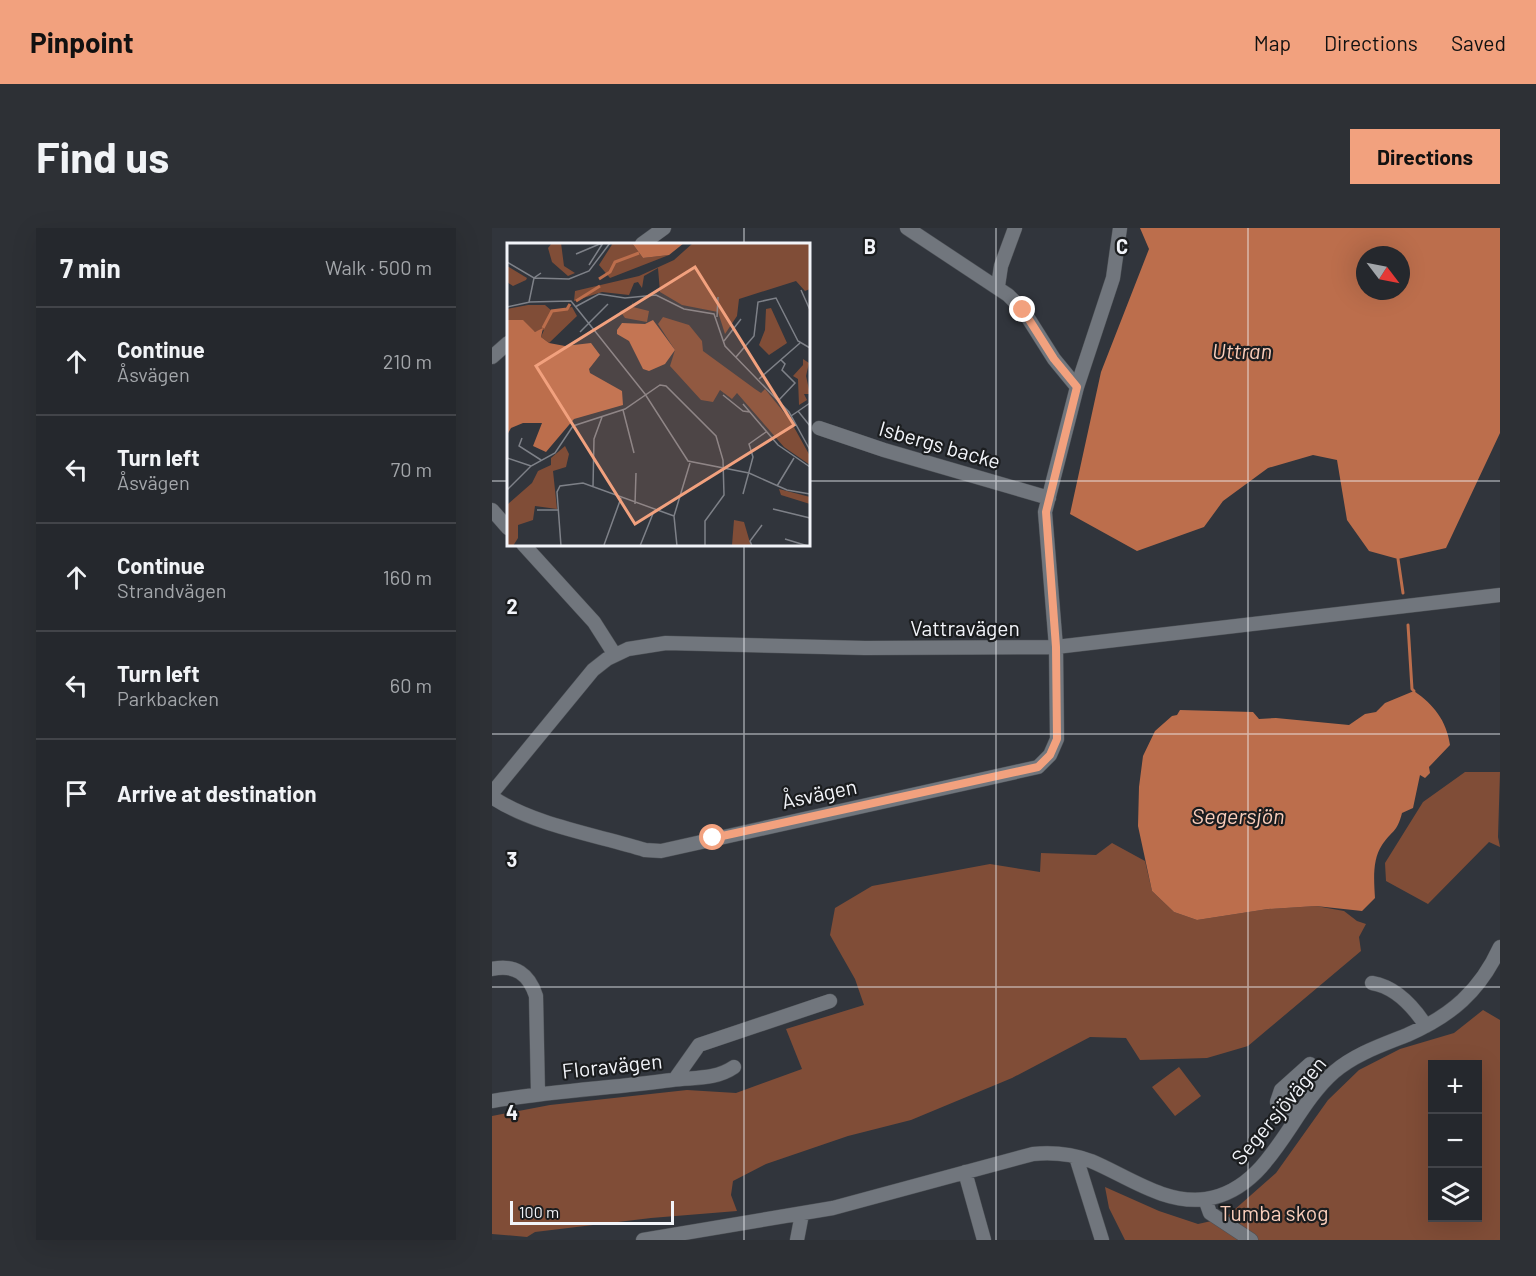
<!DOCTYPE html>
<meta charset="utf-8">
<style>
:root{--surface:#25282d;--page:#2d3035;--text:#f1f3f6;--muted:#a3a6aa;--line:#424449;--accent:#f2a17e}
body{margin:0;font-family:Barlow,sans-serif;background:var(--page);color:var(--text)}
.controls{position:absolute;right:18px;bottom:18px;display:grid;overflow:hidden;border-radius:0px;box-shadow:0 6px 24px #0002}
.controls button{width:54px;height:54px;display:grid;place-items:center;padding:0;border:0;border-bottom:2px solid var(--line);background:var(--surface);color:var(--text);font:30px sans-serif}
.compass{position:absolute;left:864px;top:18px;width:54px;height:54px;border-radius:50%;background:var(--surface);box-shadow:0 6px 24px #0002;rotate:122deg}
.scale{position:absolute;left:18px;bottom:15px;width:164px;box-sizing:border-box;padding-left:6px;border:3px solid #f2f4f9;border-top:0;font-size:16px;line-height:21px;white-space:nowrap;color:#f2f4f9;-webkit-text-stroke:4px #1b1d1f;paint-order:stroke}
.stop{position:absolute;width:18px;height:18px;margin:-14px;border:4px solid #f2a17e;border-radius:50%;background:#fff}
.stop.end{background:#f2a17e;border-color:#fff;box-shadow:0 2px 6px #0008}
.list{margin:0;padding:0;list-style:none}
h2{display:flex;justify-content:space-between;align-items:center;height:78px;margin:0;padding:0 24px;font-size:26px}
h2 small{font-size:20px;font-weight:400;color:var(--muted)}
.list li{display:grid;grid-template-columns:39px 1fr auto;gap:18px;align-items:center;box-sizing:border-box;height:108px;padding:0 24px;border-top:2px solid var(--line)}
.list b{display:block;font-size:22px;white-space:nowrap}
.list p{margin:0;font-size:20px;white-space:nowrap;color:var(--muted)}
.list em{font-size:20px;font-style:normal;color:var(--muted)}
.icon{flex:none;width:33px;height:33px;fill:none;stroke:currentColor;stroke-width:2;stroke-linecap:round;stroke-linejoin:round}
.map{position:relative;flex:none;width:1008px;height:1012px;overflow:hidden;border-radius:0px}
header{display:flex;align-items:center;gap:36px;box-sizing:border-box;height:84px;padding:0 30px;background:var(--accent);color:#111}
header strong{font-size:28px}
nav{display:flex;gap:33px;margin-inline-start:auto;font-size:21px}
.intro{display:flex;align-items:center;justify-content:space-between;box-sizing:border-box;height:144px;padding:0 36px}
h1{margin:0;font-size:42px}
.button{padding:15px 27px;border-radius:0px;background:var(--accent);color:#111;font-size:21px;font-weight:700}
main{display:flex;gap:36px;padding:0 36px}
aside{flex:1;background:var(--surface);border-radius:0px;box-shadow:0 6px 24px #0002}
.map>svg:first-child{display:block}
</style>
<header>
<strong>Pinpoint</strong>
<nav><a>Map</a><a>Directions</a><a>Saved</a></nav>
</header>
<div class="intro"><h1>Find us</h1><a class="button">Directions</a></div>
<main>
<aside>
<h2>7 min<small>Walk · 500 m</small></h2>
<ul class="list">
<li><svg class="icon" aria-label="ahead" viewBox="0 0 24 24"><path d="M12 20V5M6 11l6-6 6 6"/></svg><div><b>Continue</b><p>Åsvägen</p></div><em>210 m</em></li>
<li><svg class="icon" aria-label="left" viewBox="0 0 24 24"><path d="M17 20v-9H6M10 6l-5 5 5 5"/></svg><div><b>Turn left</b><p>Åsvägen</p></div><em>70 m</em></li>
<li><svg class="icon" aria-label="ahead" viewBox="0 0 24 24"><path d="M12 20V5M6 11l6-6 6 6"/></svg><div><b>Continue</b><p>Strandvägen</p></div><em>160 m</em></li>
<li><svg class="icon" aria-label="left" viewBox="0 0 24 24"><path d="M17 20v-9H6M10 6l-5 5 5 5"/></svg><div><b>Turn left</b><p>Parkbacken</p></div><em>60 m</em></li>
<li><svg class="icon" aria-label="arrive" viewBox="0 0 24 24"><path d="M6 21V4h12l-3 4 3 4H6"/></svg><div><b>Arrive at destination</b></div></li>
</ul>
</aside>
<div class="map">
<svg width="1008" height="1012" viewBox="0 0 1008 1012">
<rect width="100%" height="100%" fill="#31353c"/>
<path fill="#804d37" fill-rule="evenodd" d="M 973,544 L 1008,544 L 1006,609 L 1008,619 L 997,614 L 936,676 L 894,653 L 893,635 L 931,574 Z
M 620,615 L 653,633 L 660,663 L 682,684 L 705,692 L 776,681 L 824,678 L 852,683 L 865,693 L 874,696 L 867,709 L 869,723 L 756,818 L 715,830 L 648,832 L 634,810 L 598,809 L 520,850 L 419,892 L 356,908 L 274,936 L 241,953 L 239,967 L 245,983 L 159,990 L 43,1004 L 35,1009 L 0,1006 L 0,888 L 58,877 L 195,862 L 244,865 L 310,841 L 294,801 L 372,777 L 363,751 L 338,707 L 343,680 L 380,658 L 498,636 L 548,644 L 549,625 L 604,627 Z
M 991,782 L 1008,792 L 1008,1012 L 633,1012 L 617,980 L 613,959 L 667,983 L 706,996 L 733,990 L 784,945 L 836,872 L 867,842 L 908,821 L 962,805 ZM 940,836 L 986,836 L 986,990 L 940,990 Z
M 687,839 L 709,868 L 683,888 L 660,859 Z"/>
<path fill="#bc6e4c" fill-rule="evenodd" d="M 648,0 L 1008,0 L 1008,205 L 954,320 L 906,331 L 877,323 L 855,292 L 845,232 L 821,227 L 776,240 L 731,273 L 712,299 L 645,323 L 578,286 L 609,144 L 657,21 ZM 873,27 L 909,27 L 909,63 L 873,63 Z
M 922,463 C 942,477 954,492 958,517 L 937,539 L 938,545 L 933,550 L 928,547 L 921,580 L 910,585 C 905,605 900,602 890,617 C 880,632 882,653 883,670 L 870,683 L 824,678 L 776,681 L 705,692 L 682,684 L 660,663 L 646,598 L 647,559 L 651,528 L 663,503 L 680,488 L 685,487 L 688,482 L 761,484 L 767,491 L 784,490 L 857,497 L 873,486 L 884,484 L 893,475 Z"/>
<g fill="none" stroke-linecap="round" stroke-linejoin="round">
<path stroke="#bc6e4c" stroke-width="3" d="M 906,331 L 911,365
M 916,397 L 920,461 L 922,463"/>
<g stroke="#4d5156" stroke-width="15">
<path id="minor" d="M 415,0 L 516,67 L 531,82 L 562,131 L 585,159
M 150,16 L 172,0
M 506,58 L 509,38 L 523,0
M 0,129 L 16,115
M 327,200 L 392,222 L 557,270
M 0,282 L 16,300
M 31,316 L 102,394 L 123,427
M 0,565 L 101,442 L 115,431 L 136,421 L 174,415 L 373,420 L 564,419 L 1008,367
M 0,569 C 41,597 105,607 153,622 L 169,623 L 546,539 L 558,527 L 565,511 L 564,419 L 553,284 L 585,159 L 621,50 L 628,0
M 0,741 C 23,736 37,746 44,768 L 46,865
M 880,755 C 904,759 921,778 934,798
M 183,851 L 207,817 L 338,773
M 0,873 C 60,863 120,860 180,852 C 202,849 223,852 242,839
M 807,885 L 785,874 L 789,862 L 818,836
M 584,929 L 610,1012
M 473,944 L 492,1012
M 713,971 L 718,985 L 759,1012
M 151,1012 L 341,980 L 541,926 C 561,924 580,926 599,933 C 635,948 673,977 714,971 C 779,961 797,883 842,844 C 863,826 890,817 915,807 C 959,788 988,763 1008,719
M 305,1012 L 310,986"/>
</g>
<use href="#minor" stroke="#71767d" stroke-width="14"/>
</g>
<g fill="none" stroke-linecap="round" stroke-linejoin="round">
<path stroke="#f2a17e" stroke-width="8" d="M 221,610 L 546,539 L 558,527 L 565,511 L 564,419 L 554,284 L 585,159 L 562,131 L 531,82"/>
</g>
<path fill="none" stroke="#f2f4f9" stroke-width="1.5" stroke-opacity="0.55" d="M 252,0 L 252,16M 504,0 L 504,1012M 756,0 L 756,1012M 0,253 L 16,253M 316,253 L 1008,253M 252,316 L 252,1012M 0,506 L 1008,506M 0,759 L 1008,759"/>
<g text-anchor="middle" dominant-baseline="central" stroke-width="4.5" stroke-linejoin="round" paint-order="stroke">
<g font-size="21" fill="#f2f4f9" stroke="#1b1d1f">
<text transform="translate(448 216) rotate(16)">Isbergs backe</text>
<text x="473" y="399">Vattravägen</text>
<text transform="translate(327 565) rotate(-12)">Åsvägen</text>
<text transform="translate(120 837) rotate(-6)">Floravägen</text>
<text transform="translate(786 882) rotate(-50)">Segersjövägen</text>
</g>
<g font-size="21" fill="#facebb" stroke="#1b1d1f">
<text x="782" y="984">Tumba skog</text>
</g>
<g font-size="22" font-style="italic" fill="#f9cdba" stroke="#1b1d1f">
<text x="750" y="122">Uttran</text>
<text x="746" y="587">Segersjön</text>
</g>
</g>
<g transform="translate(15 15)">
<rect width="303" height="303" fill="#31353c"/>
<path d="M 45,0 L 54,0 L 57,23 L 68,30 L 61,33 L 45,19 L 41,5 ZM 106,0 L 125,0 L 136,15 L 162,12 L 103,35 L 92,22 ZM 186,0 L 303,0 L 303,46 L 298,48 L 289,38 L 232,56 L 230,73 L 218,91 L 211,69 L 175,62 L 153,49 L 151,25 L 137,33 L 135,45 L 131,39 L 127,40 L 122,52 L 95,49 L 67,58 L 68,48 L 132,33 L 167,17 ZM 0,23 L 20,35 L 19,37 L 6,43 L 0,39 ZM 126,58 L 126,64 L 142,68 L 140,79 L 118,75 L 113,68 L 125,64 ZM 21,62 L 38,62 L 45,68 L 65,64 L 70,73 L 42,100 L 34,94 L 37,87 L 28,89 L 0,79 L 0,66 ZM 264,65 L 280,100 L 262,112 L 252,102 L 258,87 L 259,66 ZM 156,74 L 182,82 L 195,98 L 196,108 L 248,146 L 254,150 L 258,146 L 283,177 L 303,213 L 303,222 L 277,204 L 230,150 L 225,156 L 213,147 L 206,159 L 194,157 L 163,123 L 168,107 L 151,81 ZM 296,116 L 302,120 L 299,133 L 303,151 L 297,151 L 300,157 L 292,162 L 291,136 L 286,133 L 296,122 ZM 58,203 L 62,211 L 59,224 L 46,228 L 50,266 L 28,263 L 26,277 L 11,282 L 11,295 L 6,303 L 0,303 L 0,262 L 25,240 L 31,228 L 44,222 L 44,215 ZM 272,246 L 303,254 L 303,261 L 274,252 ZM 227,277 L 237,279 L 244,303 L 225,302 Z" fill="#804d37"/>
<path d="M 125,0 L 177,0 L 162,12 L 136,15 ZM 1,77 L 16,77 L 28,89 L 36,85 L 34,94 L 42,100 L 58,103 L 84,100 L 93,112 L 82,126 L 83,130 L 115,148 L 116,162 L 67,176 L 39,209 L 26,203 L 35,180 L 16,180 L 4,185 L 0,192 ZM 146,77 L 168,107 L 158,121 L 142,128 L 136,126 L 122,98 L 110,91 L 110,87 L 115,80 L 138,81 Z" fill="#bc6e4c"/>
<path fill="none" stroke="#bc6e4c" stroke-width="3" d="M 92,36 L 103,29 L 108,19 L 132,10M 69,58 L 93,43M 36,85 L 45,68 L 60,66 L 63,61"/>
<path fill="none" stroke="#7e8188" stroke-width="1.5" d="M 69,11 L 95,0M 0,19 L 27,35 L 62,36 L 82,28 L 103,0M 82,22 L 96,0M 34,30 L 27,35 L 22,59 L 64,58 L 138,151 L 181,218 L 242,230 L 280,247 L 303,251M 294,47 L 303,67M 0,64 L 23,59M 68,64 L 92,51 L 118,55 L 149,52 L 177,66 L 207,71 L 218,103 L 282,169 L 303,207M 210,74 L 211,54M 73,89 L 101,61M 217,98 L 234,76M 229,114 L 247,93 L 251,59 L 269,55 L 291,98 L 303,105M 252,136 L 293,100M 216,152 L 236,168 L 243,169M 271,158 L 288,140 L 275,127 L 278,121 L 274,117M 236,161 L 271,202 L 303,224M 116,167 L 127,210M 291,168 L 303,183M 284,173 L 303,160M 15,195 L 12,203 L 34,217M 0,215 L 24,223M 270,243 L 287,215M 86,244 L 87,196 L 95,174M 0,247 L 24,223 L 48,210 L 66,183 L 118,166 L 153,142 L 159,143 L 209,193 L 216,217 L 217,252 L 198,278 L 198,303M 236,251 L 246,214 L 242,201 L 259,189M 128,261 L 129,230M 266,266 L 303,275M 30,267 L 52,267M 278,296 L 301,303M 97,302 L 114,255M 54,303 L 50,249 L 53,243 L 76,240 L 167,273M 133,303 L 147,268M 170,303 L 167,273 L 183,220M 245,303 L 243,298 L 255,282"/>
<path fill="#f2a17e" fill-opacity="0.15" stroke="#f2a17e" stroke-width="3" d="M 188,24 L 287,182 L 128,281 L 29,123 Z"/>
<rect width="303" height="303" fill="none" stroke="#f2f4f9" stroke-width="3"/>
</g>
<g font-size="20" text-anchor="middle" font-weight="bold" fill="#f2f4f9" stroke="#1b1d1f" stroke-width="4.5" stroke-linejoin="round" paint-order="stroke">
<text x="378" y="26">B</text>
<text x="630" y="26">C</text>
<text x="20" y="386">2</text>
<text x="20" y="639">3</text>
<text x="20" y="892">4</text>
</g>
</svg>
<div class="controls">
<button>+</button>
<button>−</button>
<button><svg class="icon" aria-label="layers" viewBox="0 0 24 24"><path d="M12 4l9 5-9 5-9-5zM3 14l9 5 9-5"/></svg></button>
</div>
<svg class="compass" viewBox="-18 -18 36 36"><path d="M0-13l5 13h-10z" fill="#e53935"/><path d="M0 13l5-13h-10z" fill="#a3a6aa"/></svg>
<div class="scale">100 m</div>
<div class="stop" style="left:221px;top:610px"></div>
<div class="stop end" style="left:531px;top:82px"></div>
</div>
</main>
